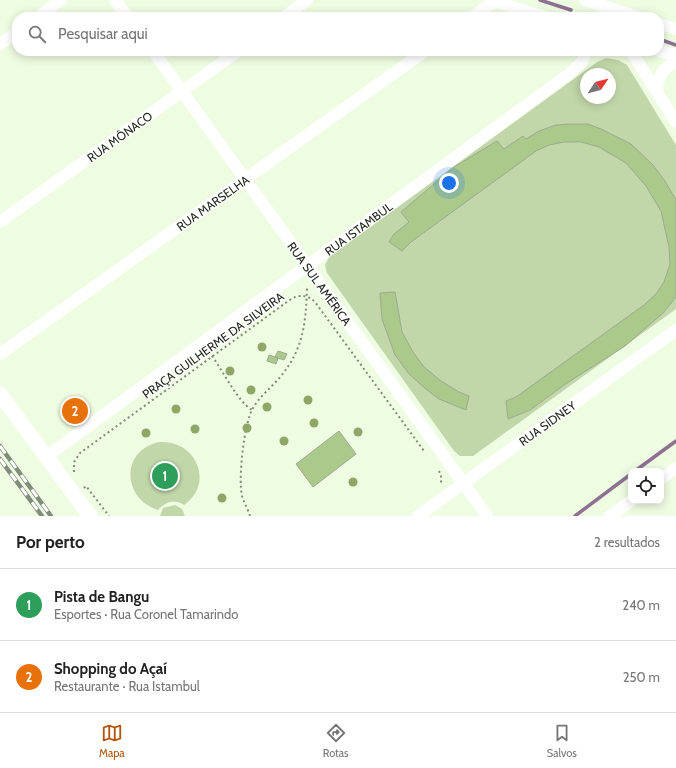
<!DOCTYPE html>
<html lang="pt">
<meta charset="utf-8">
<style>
:root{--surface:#fff;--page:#f2f2f2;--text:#222;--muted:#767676;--line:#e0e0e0;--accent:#b45309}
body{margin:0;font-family:Cabin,sans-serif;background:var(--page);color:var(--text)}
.controls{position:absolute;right:12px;bottom:12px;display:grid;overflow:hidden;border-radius:8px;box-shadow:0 2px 10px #0003}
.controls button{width:36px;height:36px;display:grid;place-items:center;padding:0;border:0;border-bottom:1px solid var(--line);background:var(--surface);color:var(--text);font:20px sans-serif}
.compass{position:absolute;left:580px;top:68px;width:36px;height:36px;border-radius:50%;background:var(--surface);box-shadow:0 2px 10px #0003;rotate:55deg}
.you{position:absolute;left:449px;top:183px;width:14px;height:14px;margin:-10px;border:3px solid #fff;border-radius:50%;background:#1a73e8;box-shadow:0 0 0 6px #1a73e833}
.badge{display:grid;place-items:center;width:26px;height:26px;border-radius:50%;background:var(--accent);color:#fff;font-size:13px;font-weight:700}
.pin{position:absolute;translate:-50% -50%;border:2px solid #fff;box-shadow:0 1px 4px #0006}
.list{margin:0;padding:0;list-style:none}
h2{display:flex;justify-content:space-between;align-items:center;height:52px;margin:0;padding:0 16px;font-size:17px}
h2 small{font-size:13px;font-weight:400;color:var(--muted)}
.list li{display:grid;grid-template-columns:26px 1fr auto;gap:12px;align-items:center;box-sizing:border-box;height:72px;padding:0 16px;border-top:1px solid var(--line)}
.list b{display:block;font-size:15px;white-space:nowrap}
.list p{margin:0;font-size:13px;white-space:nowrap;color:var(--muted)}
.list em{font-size:13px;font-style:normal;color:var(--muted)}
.icon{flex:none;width:22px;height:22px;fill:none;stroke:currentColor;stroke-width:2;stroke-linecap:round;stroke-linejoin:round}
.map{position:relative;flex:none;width:676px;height:516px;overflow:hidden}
.search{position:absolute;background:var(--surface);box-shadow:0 2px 10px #0003;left:12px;right:12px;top:12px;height:44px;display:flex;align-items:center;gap:10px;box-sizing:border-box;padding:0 14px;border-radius:16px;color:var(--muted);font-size:15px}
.sheet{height:196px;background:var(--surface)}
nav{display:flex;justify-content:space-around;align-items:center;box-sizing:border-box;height:56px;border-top:1px solid var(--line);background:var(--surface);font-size:11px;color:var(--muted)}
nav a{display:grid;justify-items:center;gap:2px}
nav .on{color:var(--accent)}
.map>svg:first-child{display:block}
</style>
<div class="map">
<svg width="676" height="516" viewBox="0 0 676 516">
<rect width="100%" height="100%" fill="#eefce1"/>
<path fill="#c1d7a9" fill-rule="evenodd" d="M 606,58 L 618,60 L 627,65 L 676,145 L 676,309 L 473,456 L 460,456 L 454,451 L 327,273 L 325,265 L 329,257 L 597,62 ZM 586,74 L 610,74 L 610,98 L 586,98 Z
M 160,442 C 196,440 215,483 184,505 C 174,498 165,502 158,510 C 121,498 121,449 160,442 Z
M 175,505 L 182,509 L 185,516 L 160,516 L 163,508 Z"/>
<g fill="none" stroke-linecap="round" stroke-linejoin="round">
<path stroke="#8e7092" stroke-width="3.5" d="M 540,0 L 571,10
M 659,39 L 676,45
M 635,471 L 676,441
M 575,516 L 631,474"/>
</g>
<path fill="#abc98b" stroke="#9da991" d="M 570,124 L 588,124 L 601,129 L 631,144 L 653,165 L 665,181 L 676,200 L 676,297 L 663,313 L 625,346 L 567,383 L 530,410 L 508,419 L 506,401 L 516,397 L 644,305 L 656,294 L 664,282 L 670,264 L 669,247 L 661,211 L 646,186 L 626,163 L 599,147 L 581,142 L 564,142 L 549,145 L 536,151 L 411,242 L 402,251 L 389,242 L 394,234 L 409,222 L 401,212 L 454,167 L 497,141 L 504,149 L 523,136 L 526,139 L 539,131 L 556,125 Z
M 395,292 L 402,332 L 413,352 L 423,366 L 441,381 L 459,392 L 469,396 L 466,410 L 439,399 L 427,390 L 409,374 L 395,355 L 382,319 L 380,293 Z
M 278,351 L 287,354 L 284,360 L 275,357 Z
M 269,355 L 278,358 L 276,364 L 267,361 Z
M 339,431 L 356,454 L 313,487 L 296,464 Z"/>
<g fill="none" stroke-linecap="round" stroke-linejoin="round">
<path stroke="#838c7a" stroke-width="2" stroke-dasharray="2 3" stroke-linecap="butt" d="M 209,352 C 222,368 236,400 252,410
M 439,471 L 441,475 L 441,485
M 74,472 L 74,462 L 80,453 L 291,299 C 300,294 308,295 315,302 L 424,451
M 84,488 L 86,486 L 109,516
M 250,516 C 248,509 244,503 242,496 C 238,479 244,423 253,408 C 260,396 272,387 281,376 C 304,348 306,321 307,287"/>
<g stroke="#fff" stroke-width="12">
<path d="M 115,0 L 128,17"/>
<path d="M 491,0 L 544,17"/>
<path d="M 585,0 L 638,17"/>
<path d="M 38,17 L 61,0"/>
<path d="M 284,17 L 307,0"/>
<path d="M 472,17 L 495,1"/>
<path d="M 659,24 L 676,29"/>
<path d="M 0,44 L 17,32"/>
<path id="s1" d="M 153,51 L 487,516"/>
<path d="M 631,51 L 676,122"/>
<path d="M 659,51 L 676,55"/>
<path d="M 657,92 C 657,77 663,68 676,62"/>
<path id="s2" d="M 0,222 L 238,51"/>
<path id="s3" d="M 0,354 L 425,51"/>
<path id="s4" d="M 46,457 L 569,74 L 582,62 L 586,51"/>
<path d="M 661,479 L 676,468"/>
<path id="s5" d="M 418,516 L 676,330"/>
<path d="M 610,516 L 631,501"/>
</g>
<path stroke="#fff" stroke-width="15" d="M 0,394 L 90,516"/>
<g stroke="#838d7b" stroke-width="4.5">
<path id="rail" d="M 0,446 L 51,516
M 0,459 L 42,516"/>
</g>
<use href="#rail" stroke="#fff" stroke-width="3" stroke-dasharray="9" stroke-linecap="butt"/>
</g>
<g fill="#8fa766">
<circle cx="262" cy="347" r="4.5"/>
<circle cx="230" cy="371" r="4.5"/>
<circle cx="251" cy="390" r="4.5"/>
<circle cx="308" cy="400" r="4.5"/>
<circle cx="267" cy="407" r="4.5"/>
<circle cx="176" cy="409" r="4.5"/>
<circle cx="314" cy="423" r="4.5"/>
<circle cx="247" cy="428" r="4.5"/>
<circle cx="195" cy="429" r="4.5"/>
<circle cx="358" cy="432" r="4.5"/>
<circle cx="146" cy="433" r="4.5"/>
<circle cx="284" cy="441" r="4.5"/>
<circle cx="353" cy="482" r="4.5"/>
<circle cx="222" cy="498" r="4.5"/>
</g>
<g text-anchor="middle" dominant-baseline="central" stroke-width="3" stroke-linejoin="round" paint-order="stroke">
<g font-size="12" fill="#252a20" stroke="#fff">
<text stroke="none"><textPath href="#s2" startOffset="147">RUA MÔNACO</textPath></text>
<text stroke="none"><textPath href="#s3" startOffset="261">RUA MARSELHA</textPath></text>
<text stroke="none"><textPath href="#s4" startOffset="387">RUA ISTAMBUL</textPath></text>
<text stroke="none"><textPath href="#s1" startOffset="286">RUA SUL AMÉRICA</textPath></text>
<text transform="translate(213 345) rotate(-36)">PRAÇA GUILHERME DA SILVEIRA</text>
<text stroke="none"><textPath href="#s5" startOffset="159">RUA SIDNEY</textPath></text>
</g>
</g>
</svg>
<div class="controls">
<button><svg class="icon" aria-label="locate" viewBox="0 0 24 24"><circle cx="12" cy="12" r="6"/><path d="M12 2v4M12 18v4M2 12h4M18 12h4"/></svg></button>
</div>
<svg class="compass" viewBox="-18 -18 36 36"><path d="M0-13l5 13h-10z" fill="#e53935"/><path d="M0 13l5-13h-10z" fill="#767676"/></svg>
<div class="you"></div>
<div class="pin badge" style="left:165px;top:476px;background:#2e9e5b">1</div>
<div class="pin badge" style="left:75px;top:411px;background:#e8710a">2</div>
<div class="search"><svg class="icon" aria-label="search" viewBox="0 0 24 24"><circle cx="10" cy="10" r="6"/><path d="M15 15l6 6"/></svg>Pesquisar aqui</div>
</div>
<section class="sheet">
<h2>Por perto<small>2 resultados</small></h2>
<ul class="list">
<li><span class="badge" style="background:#2e9e5b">1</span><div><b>Pista de Bangu</b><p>Esportes · Rua Coronel Tamarindo</p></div><em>240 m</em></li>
<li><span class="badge" style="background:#e8710a">2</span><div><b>Shopping do Açaí</b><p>Restaurante · Rua Istambul</p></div><em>250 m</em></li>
</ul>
</section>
<nav>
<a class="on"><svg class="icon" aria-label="map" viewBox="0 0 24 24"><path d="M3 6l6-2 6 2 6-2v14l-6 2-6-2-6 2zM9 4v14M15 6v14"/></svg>Mapa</a>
<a><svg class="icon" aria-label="directions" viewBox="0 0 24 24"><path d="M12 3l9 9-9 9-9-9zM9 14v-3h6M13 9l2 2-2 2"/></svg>Rotas</a>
<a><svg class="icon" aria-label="saved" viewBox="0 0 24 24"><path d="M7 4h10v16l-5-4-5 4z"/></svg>Salvos</a>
</nav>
